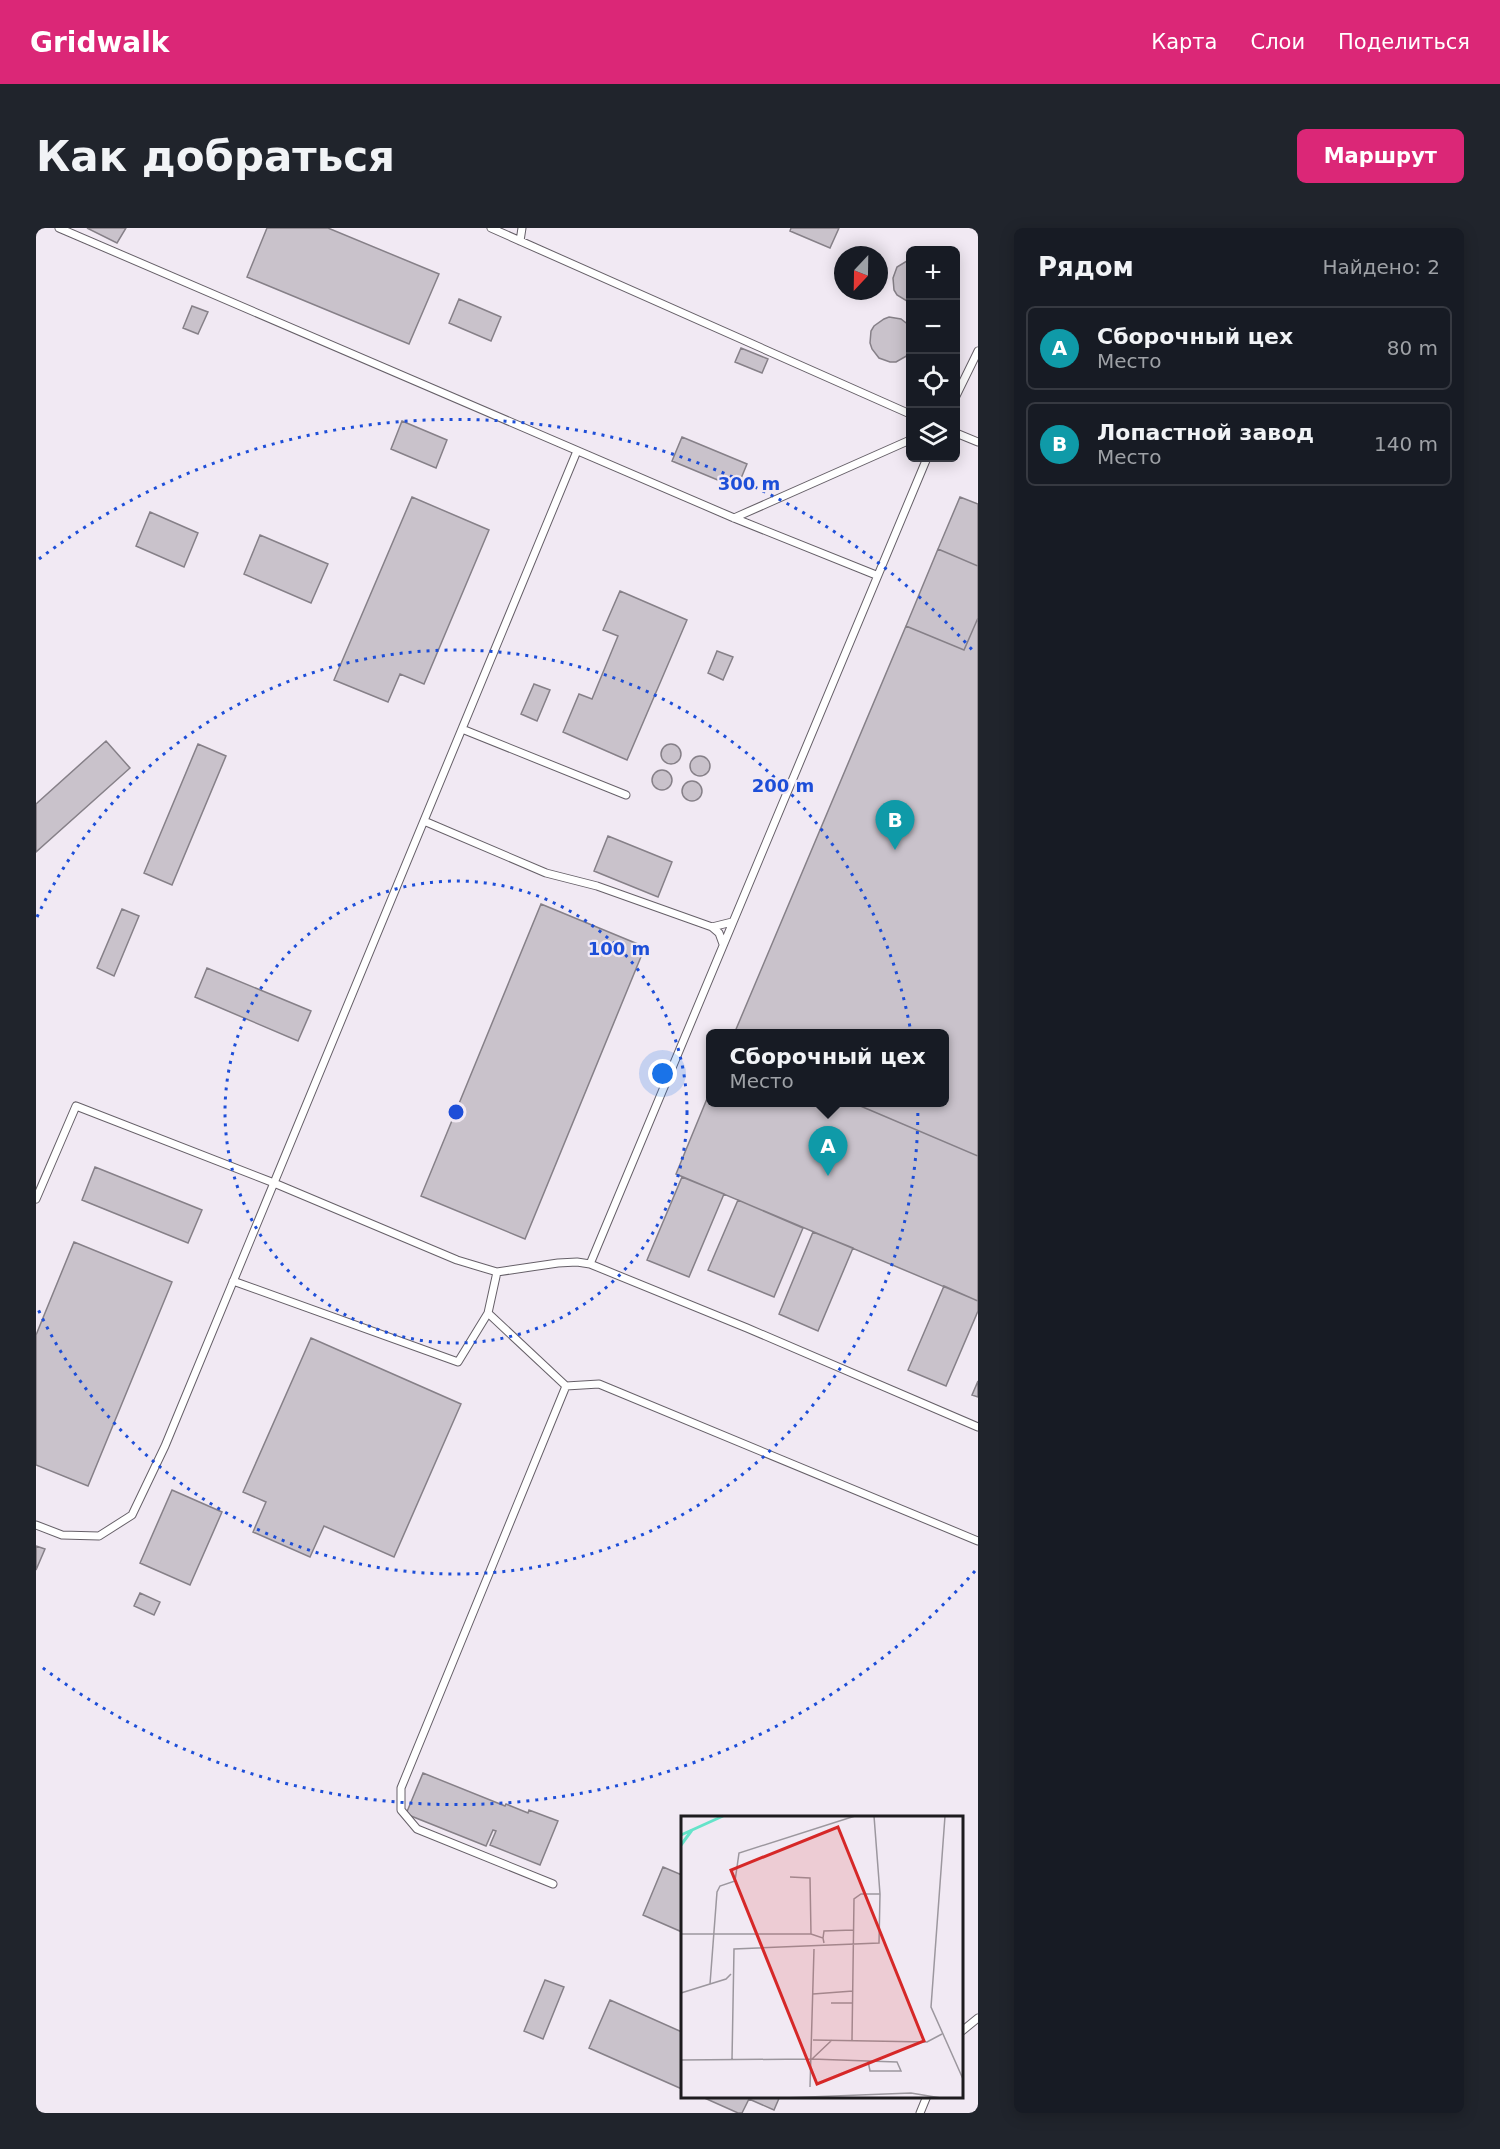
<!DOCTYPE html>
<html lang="ru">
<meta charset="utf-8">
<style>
:root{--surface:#171b24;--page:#20242c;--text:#f1f3f6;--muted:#9ea1a6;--line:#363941;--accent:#db2777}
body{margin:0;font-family:"DejaVu Sans",sans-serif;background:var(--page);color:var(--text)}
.controls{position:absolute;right:18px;top:18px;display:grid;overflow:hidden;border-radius:9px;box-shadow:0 3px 15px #0003}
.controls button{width:54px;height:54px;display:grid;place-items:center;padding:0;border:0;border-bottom:2px solid var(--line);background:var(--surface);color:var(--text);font:30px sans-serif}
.compass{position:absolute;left:798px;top:18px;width:54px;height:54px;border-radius:50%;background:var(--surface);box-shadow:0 3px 15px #0003;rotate:202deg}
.you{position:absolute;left:627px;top:846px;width:21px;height:21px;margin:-15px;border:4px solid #fff;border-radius:50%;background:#1a73e8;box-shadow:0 0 0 9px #1a73e833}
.badge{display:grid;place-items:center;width:39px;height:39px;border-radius:50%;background:var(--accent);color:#fff;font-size:20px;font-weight:700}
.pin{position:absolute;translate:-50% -50px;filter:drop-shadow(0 2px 3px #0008)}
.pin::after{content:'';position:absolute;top:32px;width:21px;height:18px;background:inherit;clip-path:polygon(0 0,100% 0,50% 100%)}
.popup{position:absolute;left:670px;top:801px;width:243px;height:78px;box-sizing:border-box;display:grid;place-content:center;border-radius:9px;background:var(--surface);filter:drop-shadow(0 2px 4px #0005);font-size:20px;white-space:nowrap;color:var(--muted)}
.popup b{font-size:22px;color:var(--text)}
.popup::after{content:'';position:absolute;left:50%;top:100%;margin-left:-12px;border:12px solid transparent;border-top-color:var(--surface)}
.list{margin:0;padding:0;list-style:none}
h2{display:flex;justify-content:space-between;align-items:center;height:78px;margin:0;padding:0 24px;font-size:26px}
h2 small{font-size:20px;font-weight:400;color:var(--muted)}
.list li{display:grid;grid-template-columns:39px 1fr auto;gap:18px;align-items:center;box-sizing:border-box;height:84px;margin:0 12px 12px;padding:0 12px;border:2px solid var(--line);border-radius:9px}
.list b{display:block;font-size:22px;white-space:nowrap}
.list p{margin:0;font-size:20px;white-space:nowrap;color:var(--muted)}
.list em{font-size:20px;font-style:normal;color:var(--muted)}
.icon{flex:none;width:33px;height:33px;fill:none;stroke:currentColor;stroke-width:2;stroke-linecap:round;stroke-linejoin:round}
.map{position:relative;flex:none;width:942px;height:1885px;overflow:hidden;border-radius:9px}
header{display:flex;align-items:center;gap:36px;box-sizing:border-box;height:84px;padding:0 30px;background:var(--accent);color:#fff}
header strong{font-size:28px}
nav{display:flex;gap:33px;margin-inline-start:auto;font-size:21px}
.intro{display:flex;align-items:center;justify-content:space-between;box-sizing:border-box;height:144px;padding:0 36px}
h1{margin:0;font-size:42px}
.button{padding:15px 27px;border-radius:9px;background:var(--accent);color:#fff;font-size:21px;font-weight:700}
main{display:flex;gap:36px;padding:0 36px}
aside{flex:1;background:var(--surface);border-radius:9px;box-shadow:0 3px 15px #0003}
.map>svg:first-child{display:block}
</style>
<header>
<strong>Gridwalk</strong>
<nav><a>Карта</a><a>Слои</a><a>Поделиться</a></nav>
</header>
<div class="intro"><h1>Как добраться</h1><a class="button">Маршрут</a></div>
<main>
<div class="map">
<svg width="942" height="1885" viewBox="0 0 942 1885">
<rect width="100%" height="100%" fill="#f1e9f3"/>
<path fill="#c9c2cb" stroke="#868088" stroke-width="1.5" d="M 51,0 L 90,0 L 81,15 Z
M 231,0 L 292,0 L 403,46 L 373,116 L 211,49 Z
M 755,0 L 803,0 L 794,20 L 754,3 Z
M 874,31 L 874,75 L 861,67 L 858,62 L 857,50 L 861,39 Z
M 423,71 L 465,89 L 455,113 L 413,95 Z
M 156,78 L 172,84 L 162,106 L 147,100 Z
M 853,89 L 865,91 L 874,98 L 874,126 L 860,134 L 854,134 L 843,130 L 836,121 L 834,115 L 835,103 L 838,98 L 848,91 Z
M 705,120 L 732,131 L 726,145 L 699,134 Z
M 366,193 L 411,212 L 400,240 L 355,221 Z
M 646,209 L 711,236 L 701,260 L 636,233 Z
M 376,269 L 453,302 L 388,456 L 364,446 L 352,474 L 298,452 Z
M 924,269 L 942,276 L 942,338 L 902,321 Z
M 114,284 L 162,305 L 148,339 L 100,318 Z
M 224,307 L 292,336 L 275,375 L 208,346 Z
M 902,321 L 942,338 L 942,390 L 928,422 L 870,398 Z
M 584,363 L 651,392 L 591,532 L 527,504 L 543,466 L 556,471 L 582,408 L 567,402 Z
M 942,390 L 942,928 L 815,874 L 909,874 L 909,806 L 698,806 L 870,398 L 928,422 Z
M 681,423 L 697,429 L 687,452 L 672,445 Z
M 498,456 L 514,462 L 501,493 L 485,486 Z
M 70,513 L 94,540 L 0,624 L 0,576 Z
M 162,516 L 190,528 L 136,657 L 108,645 Z
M625 526a10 10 0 1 1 20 0a10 10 0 1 1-20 0Z
M654 538a10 10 0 1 1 20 0a10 10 0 1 1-20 0Z
M616 552a10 10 0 1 1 20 0a10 10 0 1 1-20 0Z
M646 563a10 10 0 1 1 20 0a10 10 0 1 1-20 0Z
M 572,608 L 636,634 L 622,669 L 558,643 Z
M 505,676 L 609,719 L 489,1011 L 385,968 Z
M 86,681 L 103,688 L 78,748 L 61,740 Z
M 171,740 L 275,783 L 262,813 L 159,769 Z
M 675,861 L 675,874 L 815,874 L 942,928 L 942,1073 L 640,946 Z
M 59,939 L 166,982 L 152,1015 L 46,972 Z
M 646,949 L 688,966 L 653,1049 L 611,1032 Z
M 702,972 L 767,1000 L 738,1069 L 672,1042 Z
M 777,1004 L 817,1020 L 782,1103 L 743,1086 Z
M 38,1014 L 136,1054 L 52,1258 L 0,1237 L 0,1107 Z
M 908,1058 L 942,1073 L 942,1083 L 910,1158 L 872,1142 Z
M 275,1110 L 425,1176 L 358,1329 L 288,1298 L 274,1329 L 217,1304 L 230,1274 L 207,1264 Z
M 942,1153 L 942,1169 L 936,1167 Z
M 136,1262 L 186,1284 L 154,1357 L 104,1335 Z
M 0,1318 L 9,1321 L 0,1342 Z
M 104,1365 L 124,1374 L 118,1387 L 98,1378 Z
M 387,1545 L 469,1578 L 470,1576 L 492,1585 L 493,1582 L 522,1593 L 504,1637 L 454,1617 L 460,1603 L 457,1602 L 450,1618 L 370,1586 Z
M 627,1639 L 646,1647 L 646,1704 L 607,1687 Z
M 509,1752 L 528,1759 L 507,1811 L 488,1803 Z
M 574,1772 L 646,1804 L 646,1861 L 553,1820 Z
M 664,1868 L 744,1868 L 738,1882 L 713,1871 L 706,1885 L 702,1885 Z"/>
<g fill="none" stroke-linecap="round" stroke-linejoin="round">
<g stroke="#666068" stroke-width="9">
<path id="lane" d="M 23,0 L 698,290 L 840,347
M 455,0 L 874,186
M 484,13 L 486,0
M 920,168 L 942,123
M 920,205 L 942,214
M 698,290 L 874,212
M 426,501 L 590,567
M 388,593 L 510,645 L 561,658 L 676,699 L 696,694
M 676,699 L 683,705 L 687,716
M 0,971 L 40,878 L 238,955 L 421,1032 L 461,1044 L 522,1035 L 541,1034 L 554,1036 L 711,1100 L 942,1199
M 554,1036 L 891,230
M 461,1044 L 452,1085 L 530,1158 L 563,1156 L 942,1313
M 197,1053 L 422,1134 L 452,1085
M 0,1297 L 26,1307 L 63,1308 L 96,1287 L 129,1218 L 541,223
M 517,1656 L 381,1601 L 365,1582 L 365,1560 L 530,1158
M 926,1803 L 942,1790
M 884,1885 L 891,1868"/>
</g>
<use href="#lane" stroke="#fff" stroke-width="7"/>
</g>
<g fill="none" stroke="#1d4ed8" stroke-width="3" stroke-dasharray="3 6">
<circle cx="420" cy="884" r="231"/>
<path d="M1 689A462 462 0 1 1 1 1079"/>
<path d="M939 1343A693 693 0 0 1 3 1437M3 331A693 693 0 0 1 939 425"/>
</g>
<g transform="translate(645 1588)">
<rect width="282" height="282" fill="#f1e9f3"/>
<path fill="none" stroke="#65e3c9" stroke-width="3" d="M 0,19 L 42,0M 0,29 L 11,14"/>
<path fill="none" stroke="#9c979e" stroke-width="1.5" d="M 264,0 L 250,191 L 282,263M 109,61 L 129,62 L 130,118M 0,118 L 130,118 L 142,122 L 143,127M 142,122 L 143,115 L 172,114M 29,168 L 36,76 L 39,70 L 54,65 L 58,37 L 174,0M 0,177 L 45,163 L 50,158M 132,178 L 172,175M 150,187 L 172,187M 132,224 L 246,226 L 261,218M 171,224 L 173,83 L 180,78 L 199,78M 131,243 L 151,224M 0,244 L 131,243 L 187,245 L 216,246 L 220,255 L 189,255 L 187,245M 51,244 L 53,133 L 198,127 L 199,78 L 193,0M 129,271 L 133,133M 102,282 L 230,277 L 260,282"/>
<path fill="#d62828" fill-opacity="0.15" stroke="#d62828" stroke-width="3" d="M 157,11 L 243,225 L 136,268 L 50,54 Z"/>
<rect width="282" height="282" fill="none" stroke="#1d1b1e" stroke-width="3"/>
</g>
<circle cx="420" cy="884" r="9" fill="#1d4ed8" stroke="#f1e9f3" stroke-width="3"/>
<g font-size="18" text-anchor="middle" font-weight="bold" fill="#1d4ed8" stroke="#f1e9f3" stroke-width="4.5" stroke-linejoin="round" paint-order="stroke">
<text x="713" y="262">300 m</text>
<text x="747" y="564">200 m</text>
<text x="583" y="727">100 m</text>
</g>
</svg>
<div class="controls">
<button>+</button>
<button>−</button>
<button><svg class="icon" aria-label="locate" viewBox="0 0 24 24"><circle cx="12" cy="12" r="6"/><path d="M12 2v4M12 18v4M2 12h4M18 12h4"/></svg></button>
<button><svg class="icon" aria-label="layers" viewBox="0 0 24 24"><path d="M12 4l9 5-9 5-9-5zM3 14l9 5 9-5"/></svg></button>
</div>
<svg class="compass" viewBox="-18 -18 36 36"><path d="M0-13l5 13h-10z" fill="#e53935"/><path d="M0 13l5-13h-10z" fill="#9ea1a6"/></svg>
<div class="you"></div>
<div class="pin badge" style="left:792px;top:948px;background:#0f9aa8">A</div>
<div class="popup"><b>Сборочный цех</b>Место</div>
<div class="pin badge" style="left:859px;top:622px;background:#0f9aa8">B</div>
</div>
<aside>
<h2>Рядом<small>Найдено: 2</small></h2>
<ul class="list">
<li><span class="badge" style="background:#0f9aa8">A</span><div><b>Сборочный цех</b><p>Место</p></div><em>80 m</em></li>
<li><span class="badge" style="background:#0f9aa8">B</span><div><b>Лопастной завод</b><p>Место</p></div><em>140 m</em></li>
</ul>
</aside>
</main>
